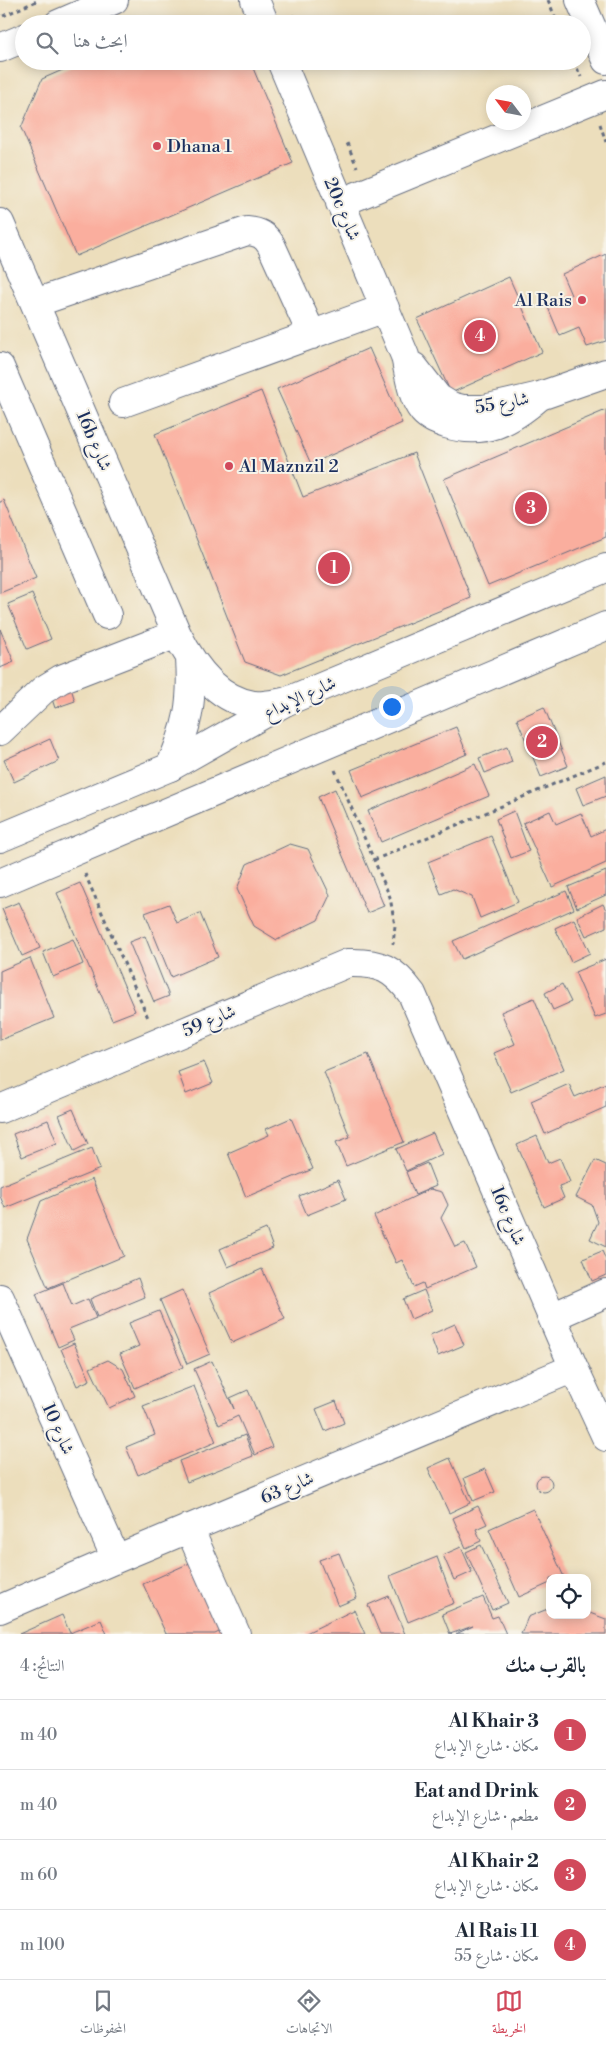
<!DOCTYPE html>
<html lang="ar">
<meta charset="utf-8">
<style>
:root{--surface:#fff;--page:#f6f6f7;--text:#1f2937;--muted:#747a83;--line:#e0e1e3;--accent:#d1495b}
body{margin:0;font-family:"Libre Bodoni",Amiri,serif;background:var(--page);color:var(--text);direction:rtl}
.controls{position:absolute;right:15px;bottom:15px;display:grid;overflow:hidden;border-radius:10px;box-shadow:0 2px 12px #0003}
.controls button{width:45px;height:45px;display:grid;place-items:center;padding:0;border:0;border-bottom:1px solid var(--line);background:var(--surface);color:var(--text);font:25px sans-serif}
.compass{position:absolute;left:486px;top:85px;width:45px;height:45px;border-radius:50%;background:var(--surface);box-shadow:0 2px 12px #0003;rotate:302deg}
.you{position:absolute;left:391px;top:706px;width:18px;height:18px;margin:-12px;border:4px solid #fff;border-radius:50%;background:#1a73e8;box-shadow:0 0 0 8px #1a73e833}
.badge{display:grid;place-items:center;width:32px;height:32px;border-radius:50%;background:var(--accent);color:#fff;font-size:16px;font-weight:700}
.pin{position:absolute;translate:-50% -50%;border:2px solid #fff;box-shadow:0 1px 5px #0006}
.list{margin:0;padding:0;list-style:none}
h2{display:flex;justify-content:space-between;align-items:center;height:65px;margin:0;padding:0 20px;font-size:21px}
h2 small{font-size:16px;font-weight:400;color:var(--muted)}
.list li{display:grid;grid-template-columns:32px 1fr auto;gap:15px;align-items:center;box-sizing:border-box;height:70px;padding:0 20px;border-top:1px solid var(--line)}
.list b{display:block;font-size:19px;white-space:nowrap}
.list p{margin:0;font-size:16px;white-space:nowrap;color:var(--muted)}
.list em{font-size:16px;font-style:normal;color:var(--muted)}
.icon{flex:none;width:28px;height:28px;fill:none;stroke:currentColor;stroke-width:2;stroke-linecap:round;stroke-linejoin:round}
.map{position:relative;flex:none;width:606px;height:1634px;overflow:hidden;direction:ltr}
.search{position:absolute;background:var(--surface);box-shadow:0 2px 12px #0003;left:15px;right:15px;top:15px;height:55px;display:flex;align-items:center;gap:12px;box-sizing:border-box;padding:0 18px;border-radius:28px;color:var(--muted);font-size:19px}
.sheet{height:345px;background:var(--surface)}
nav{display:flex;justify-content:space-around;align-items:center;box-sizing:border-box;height:70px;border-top:1px solid var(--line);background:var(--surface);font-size:14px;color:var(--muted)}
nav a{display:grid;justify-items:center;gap:2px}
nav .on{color:var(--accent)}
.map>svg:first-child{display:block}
</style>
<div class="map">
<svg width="606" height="1634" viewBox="0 0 606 1634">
<rect width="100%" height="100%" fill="#f7f3e8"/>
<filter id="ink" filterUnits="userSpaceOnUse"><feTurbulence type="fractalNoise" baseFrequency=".02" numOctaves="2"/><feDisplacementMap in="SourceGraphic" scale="10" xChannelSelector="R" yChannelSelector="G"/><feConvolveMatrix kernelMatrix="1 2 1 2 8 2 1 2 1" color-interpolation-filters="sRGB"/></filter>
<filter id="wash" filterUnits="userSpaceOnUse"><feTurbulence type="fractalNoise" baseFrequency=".0096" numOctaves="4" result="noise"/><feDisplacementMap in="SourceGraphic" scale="20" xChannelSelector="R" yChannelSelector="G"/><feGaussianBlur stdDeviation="1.12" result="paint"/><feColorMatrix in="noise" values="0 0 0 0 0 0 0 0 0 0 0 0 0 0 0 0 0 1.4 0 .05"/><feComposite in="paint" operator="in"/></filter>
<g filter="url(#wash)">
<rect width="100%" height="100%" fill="#ecdebc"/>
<g id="blocks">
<path fill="#faae9e" d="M 184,18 L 204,23 L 204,24 L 170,24 Z
M 83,61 L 250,61 L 293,163 L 76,256 L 21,128 L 42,79 Z
M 606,254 L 606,341 L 587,347 L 579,328 L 560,336 L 547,305 L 571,295 L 562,274 Z
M 509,277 L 542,352 L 451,393 L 417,319 Z
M 369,348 L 402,423 L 311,464 L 277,389 Z
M 261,391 L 303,497 L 414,453 L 471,598 L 281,675 L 245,662 L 155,434 Z
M 606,410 L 606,537 L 488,586 L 444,479 Z
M 4,500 L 36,578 L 0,593 L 0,502 Z
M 32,594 L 51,639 L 27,649 L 8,604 Z
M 0,629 L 14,662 L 0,668 Z
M 70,685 L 75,701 L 55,708 L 50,693 Z
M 544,707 L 568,766 L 541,777 L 517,719 Z
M 456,727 L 467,754 L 362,798 L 351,770 Z
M 50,739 L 59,761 L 14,782 L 4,760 Z
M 507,747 L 512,762 L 485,773 L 479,758 Z
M 475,764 L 489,796 L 381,842 L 368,811 Z
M 606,775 L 606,796 L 583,805 L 576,788 Z
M 335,789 L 384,906 L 367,913 L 318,797 Z
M 514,811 L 529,851 L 511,858 L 496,819 Z
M 550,811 L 556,824 L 581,813 L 591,836 L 606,829 L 606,863 L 552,887 L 523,823 Z
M 491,836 L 518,902 L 480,918 L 472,897 L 453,889 L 441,894 L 428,862 Z
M 290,844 L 308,849 L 330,895 L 318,920 L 277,940 L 254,926 L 237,889 L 247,864 Z
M 606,871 L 606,895 L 577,908 L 568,887 Z
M 80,883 L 135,1011 L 112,1020 L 57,893 Z
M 566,891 L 574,909 L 462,959 L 453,941 Z
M 19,902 L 40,948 L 22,956 L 2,909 Z
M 169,904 L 177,923 L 200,913 L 218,957 L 171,977 L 145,913 Z
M 603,904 L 606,910 L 606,927 L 586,936 L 577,917 Z
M 574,919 L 590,953 L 571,962 L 555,928 Z
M 145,936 L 169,996 L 154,1002 L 129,942 Z
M 73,939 L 83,964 L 53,977 L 43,952 Z
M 30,958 L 54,1018 L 0,1040 L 0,971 Z
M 606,959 L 606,1014 L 595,1018 L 575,972 Z
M 562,984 L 571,1002 L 553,1010 L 545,993 Z
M 534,998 L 564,1069 L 511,1092 L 494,1053 L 515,1044 L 501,1012 Z
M 368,1054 L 404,1142 L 346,1166 L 336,1142 L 350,1137 L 324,1072 Z
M 204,1062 L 213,1083 L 186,1094 L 178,1072 Z
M 606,1083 L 606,1107 L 545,1134 L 531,1101 L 569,1084 L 575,1097 Z
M 73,1109 L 88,1144 L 74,1151 L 59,1115 Z
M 291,1118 L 313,1169 L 246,1197 L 228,1153 L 269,1135 L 266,1129 Z
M 48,1120 L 57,1143 L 22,1157 L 13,1134 Z
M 433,1133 L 442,1154 L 406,1171 L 396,1149 Z
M 537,1136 L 548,1163 L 560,1158 L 570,1182 L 559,1186 L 564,1198 L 544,1207 L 517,1145 Z
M 92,1148 L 100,1169 L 5,1208 L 0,1196 L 0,1186 Z
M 595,1160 L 606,1165 L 606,1247 L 590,1239 L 598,1222 L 592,1205 L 576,1197 Z
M 427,1163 L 436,1186 L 415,1195 L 406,1172 Z
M 92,1179 L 124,1256 L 48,1288 L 27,1239 L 41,1201 Z
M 338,1180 L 346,1199 L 307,1215 L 299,1196 Z
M 430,1189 L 442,1192 L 448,1205 L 441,1218 L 455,1247 L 465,1243 L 476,1267 L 425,1289 L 423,1283 L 414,1287 L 402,1260 L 396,1263 L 374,1216 Z
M 266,1229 L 273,1248 L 228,1267 L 220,1249 Z
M 602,1251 L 606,1260 L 606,1275 L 592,1281 L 583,1259 Z
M 262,1269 L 285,1319 L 232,1343 L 209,1293 Z
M 138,1278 L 145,1297 L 97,1317 L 90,1299 Z
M 63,1283 L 72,1306 L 88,1299 L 96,1318 L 69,1329 L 74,1340 L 58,1347 L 36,1294 Z
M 182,1290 L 210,1354 L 187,1364 L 160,1300 Z
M 424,1290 L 432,1310 L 411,1319 L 403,1299 Z
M 159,1311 L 183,1367 L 135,1388 L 120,1354 L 139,1346 L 129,1323 Z
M 455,1324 L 464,1345 L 438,1356 L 430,1335 Z
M 74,1343 L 90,1380 L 77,1386 L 61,1349 Z
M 108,1360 L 123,1369 L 135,1396 L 109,1408 L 90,1368 Z
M 212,1361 L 234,1409 L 230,1398 L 248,1390 L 272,1447 L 255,1455 L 238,1416 L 219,1425 L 194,1369 Z
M 194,1386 L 216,1442 L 138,1475 L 126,1447 L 155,1435 L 143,1406 Z
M 336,1401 L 344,1423 L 325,1431 L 316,1409 Z
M 245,1435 L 253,1456 L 187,1482 L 179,1461 Z
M 450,1458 L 470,1503 L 449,1513 L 428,1468 Z
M 485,1469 L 495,1492 L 473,1501 L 464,1478 Z
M536 1484a8 8 0 1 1 16 0a8 8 0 1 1-16 0Z
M 478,1506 L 487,1524 L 476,1529 L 481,1541 L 466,1548 L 453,1518 Z
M 533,1509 L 564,1577 L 550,1578 L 550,1583 L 519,1597 L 489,1529 Z
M 481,1545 L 508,1603 L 492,1610 L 466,1552 Z
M 461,1547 L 472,1572 L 454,1580 L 443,1555 Z
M 339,1553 L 357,1598 L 338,1606 L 319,1560 Z
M 437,1557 L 454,1603 L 408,1622 L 390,1576 Z
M 192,1562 L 223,1630 L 215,1634 L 166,1634 L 143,1584 Z
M 389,1596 L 405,1634 L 380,1634 L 368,1605 Z
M 483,1597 L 492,1618 L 498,1616 L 506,1634 L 456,1634 L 473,1626 L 450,1634 L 442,1614 Z
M 550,1608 L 550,1615 L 587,1615 L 587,1612 L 606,1619 L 606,1634 L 521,1634 L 528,1617 Z
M 354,1610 L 365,1634 L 304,1634 Z
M 62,1615 L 70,1633 L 101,1620 L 107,1634 L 19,1634 Z"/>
</g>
</g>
<g filter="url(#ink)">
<use href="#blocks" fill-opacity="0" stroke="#646c7f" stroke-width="1"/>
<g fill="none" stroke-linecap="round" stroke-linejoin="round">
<g stroke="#646c7f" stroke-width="30">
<path id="minor" d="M 255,0 L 265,24
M 580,0 L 606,60
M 58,24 L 114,0
M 0,48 L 24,38
M 281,61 L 405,356 C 409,374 411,396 423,411 C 429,418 438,421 446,424 C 485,436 510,422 540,396
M 340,203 L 606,94
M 0,223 L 177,634 C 192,664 217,700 254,705 C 264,706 276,703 285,702
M 35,303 L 247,231 C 259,232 265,235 271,245 L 312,335
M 0,367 L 107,615
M 414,367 L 438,398 L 451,406 L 463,409 L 484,409 L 540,396 L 606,373
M 123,403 L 385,308
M 0,731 L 43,690 L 61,679 L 177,634
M 170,767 C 188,727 193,703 190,659
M 0,1109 L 348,963 C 380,962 394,969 412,994 L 574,1368 L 606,1437
M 0,1298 L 116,1559
M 552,1317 L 606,1293
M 189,1528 L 236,1634
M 0,1609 L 116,1559 L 574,1368"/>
</g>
<g stroke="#646c7f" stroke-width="30">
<path id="major" d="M 0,838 L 170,767 L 285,702 L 606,568
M 0,883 L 606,626"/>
</g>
<path stroke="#646c7f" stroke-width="3" stroke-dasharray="4 4" stroke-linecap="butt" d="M 548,0 L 558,24
M 292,15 L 295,24
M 3,16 L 39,0
M 574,61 L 581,77
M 600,124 L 606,142
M 347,143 L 357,167
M 335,770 L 390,897 L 395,926 L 393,944
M 374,860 L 606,762
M 85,874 L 149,1020"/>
<use href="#minor" stroke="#fff" stroke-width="28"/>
<use href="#major" stroke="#fff" stroke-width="28"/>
</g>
</g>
<g fill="#d1495b" stroke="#f7f3e8" stroke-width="2">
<circle cx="157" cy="146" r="5"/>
<circle cx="582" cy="300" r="5"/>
<circle cx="229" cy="466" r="5"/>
</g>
<g text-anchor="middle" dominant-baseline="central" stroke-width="4" stroke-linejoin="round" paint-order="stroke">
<g font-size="18" fill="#1b2f5e" stroke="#f7f3e8" text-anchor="start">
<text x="167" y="146">Dhana 1</text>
<text x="572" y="300" text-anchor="end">Al Rais</text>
<text x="239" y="466">Al Maznzil 2</text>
</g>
<g font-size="18" fill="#1b2f5e" stroke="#f7f3e8">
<text transform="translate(342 209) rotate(67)">20c شارع</text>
<text transform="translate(502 403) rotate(-10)">شارع 55</text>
<text transform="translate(94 441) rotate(67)">16b شارع</text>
<text transform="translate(300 698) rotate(-25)">شارع الإبداع</text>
<text transform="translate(209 1021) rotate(-23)">شارع 59</text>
<text transform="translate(508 1216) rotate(67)">16c شارع</text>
<text transform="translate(58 1429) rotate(66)">شارع 10</text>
<text transform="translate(287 1488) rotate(-23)">شارع 63</text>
</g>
</g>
</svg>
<div class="controls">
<button><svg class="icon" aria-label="locate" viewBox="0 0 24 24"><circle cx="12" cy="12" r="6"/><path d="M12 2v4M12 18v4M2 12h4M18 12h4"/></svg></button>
</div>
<svg class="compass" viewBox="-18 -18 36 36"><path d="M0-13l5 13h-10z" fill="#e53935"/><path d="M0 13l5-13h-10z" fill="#747a83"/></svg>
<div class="you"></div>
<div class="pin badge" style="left:334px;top:568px">1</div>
<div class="pin badge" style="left:542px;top:742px">2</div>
<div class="pin badge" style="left:531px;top:508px">3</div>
<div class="pin badge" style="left:480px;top:336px">4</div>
<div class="search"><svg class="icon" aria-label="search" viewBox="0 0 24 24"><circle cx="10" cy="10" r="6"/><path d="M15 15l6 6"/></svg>ابحث هنا</div>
</div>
<section class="sheet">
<h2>بالقرب منك<small>النتائج: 4</small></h2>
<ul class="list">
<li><span class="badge">1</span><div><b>Al Khair 3</b><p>مكان · شارع الإبداع</p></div><em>40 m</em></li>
<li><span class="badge">2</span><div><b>Eat and Drink</b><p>مطعم · شارع الإبداع</p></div><em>40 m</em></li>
<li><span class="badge">3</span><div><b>Al Khair 2</b><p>مكان · شارع الإبداع</p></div><em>60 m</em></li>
<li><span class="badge">4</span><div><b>Al Rais 11</b><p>مكان · شارع 55</p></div><em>100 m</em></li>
</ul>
</section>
<nav>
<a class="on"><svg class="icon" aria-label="map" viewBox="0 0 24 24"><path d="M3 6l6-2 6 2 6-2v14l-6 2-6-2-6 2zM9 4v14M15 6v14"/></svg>الخريطة</a>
<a><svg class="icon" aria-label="directions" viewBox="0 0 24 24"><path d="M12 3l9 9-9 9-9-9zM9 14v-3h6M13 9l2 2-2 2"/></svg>الاتجاهات</a>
<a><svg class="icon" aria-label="saved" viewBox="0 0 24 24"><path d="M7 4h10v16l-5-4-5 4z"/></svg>المحفوظات</a>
</nav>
